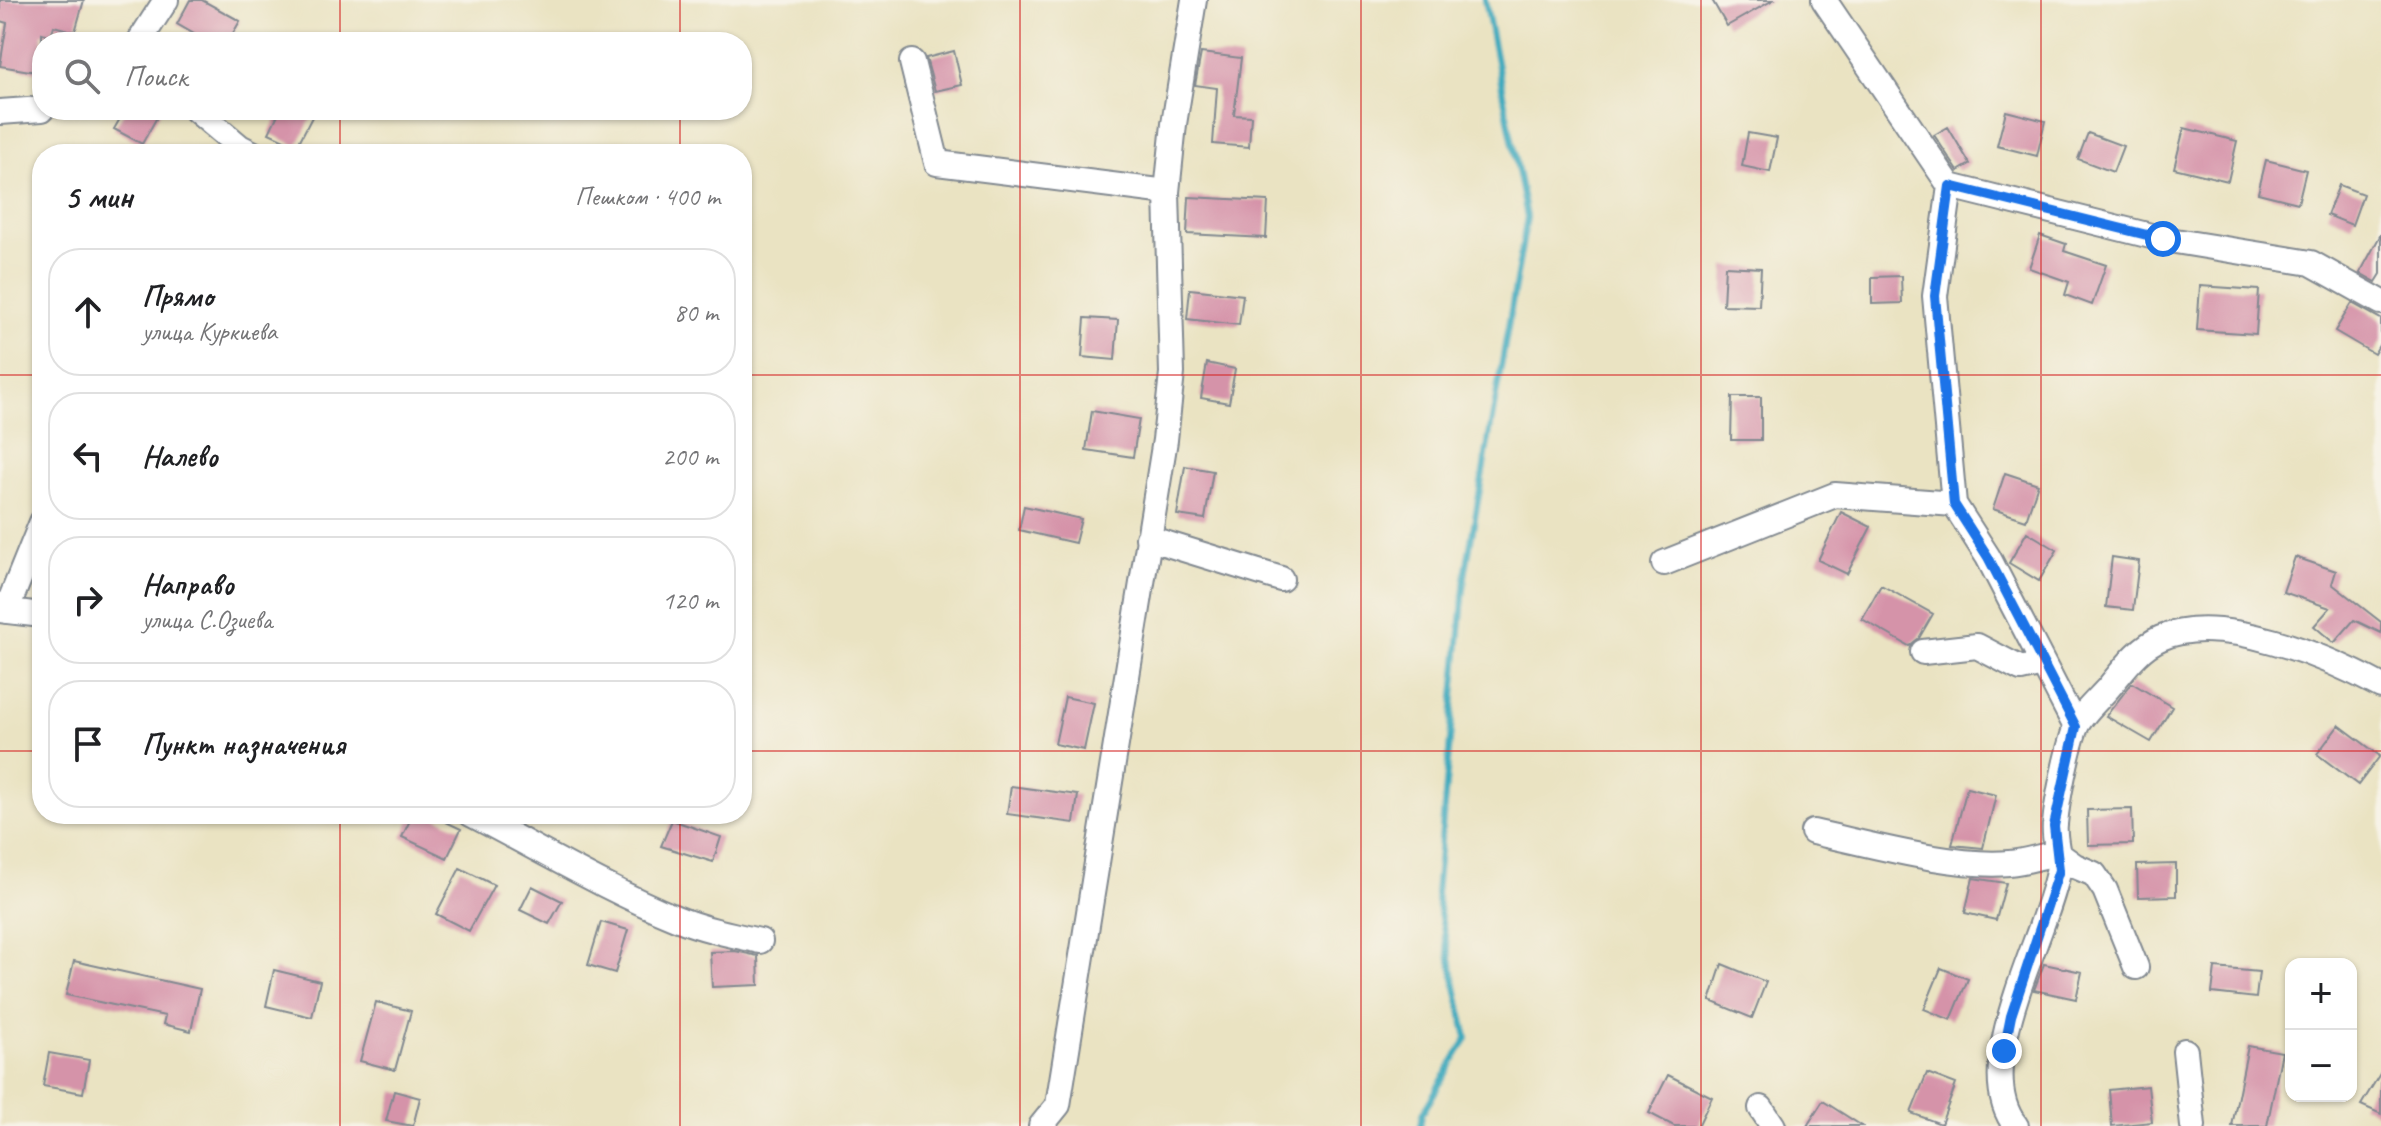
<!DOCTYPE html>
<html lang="ru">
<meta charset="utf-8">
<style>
:root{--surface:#fff;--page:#f6f6f6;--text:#202124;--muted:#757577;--line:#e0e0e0}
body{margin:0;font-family:Caveat,sans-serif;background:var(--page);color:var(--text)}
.controls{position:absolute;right:24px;bottom:24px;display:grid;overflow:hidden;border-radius:16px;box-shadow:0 2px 6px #0004}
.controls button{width:72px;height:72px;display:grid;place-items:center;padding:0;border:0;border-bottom:2px solid var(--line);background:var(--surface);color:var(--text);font:40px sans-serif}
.stop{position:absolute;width:24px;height:24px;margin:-18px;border:6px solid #1a73e8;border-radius:50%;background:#fff}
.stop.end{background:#1a73e8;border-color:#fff;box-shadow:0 2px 8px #0008}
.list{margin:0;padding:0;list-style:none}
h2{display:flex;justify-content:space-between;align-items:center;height:104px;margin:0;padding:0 32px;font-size:34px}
h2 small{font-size:26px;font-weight:400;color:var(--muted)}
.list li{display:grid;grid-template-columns:52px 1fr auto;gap:24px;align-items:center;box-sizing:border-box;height:128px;margin:0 16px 16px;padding:0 16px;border:2px solid var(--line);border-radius:32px}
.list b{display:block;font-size:30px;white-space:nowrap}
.list p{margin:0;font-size:26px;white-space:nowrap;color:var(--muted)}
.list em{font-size:26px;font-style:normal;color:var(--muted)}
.icon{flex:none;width:44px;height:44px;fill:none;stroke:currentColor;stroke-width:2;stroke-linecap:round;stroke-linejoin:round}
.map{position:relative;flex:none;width:2381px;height:1126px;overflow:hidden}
.search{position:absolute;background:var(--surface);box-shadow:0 2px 6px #0004;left:32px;top:32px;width:720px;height:88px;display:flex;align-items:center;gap:20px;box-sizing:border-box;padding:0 28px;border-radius:32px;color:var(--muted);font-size:30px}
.panel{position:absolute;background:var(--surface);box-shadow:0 2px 6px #0004;left:32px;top:144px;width:720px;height:680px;border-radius:32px}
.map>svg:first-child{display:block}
</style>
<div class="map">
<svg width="2381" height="1126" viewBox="0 0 2381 1126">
<rect width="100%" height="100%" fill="#f7f3e8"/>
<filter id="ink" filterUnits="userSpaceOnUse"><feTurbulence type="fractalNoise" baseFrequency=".0125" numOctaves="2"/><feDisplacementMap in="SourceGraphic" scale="16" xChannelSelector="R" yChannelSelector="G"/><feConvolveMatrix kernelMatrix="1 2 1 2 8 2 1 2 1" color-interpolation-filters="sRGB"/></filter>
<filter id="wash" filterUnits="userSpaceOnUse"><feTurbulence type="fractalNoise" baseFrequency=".006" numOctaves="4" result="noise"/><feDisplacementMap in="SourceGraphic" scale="32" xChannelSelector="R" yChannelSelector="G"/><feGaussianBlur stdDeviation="1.8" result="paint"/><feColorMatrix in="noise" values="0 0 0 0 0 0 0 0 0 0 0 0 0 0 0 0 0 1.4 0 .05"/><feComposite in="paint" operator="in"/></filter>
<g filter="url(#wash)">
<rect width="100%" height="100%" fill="#eae3c2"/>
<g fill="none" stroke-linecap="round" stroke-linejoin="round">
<path stroke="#3faabe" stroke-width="6" d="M 1420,1126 L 1422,1114 L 1467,1038 L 1436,894 L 1465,576 L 1527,217 L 1485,0"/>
</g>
<g id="blocks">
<path fill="#d593a9" d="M 0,0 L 84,0 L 75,32 L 54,26 L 51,36 L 42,33 L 42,73 L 0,66 L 7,23 L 0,21 Z
M 190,0 L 202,0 L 240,21 L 228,42 L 208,42 L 177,24 Z
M 1712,0 L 1773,0 L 1727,26 Z
M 954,51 L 962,85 L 935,91 L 926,58 Z
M 1201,53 L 1241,58 L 1234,115 L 1251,116 L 1249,147 L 1213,144 L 1217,88 L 1195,85 Z
M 125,110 L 161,110 L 142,144 L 114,129 Z
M 280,110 L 302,110 L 313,115 L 297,146 L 269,133 Z
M 2006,111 L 2045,121 L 2037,156 L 1997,146 Z
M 1948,127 L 1970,164 L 1958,171 L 1934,135 Z
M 2184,128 L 2237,141 L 2228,181 L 2174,168 Z
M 1748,133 L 1777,138 L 1770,172 L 1742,166 Z
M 2088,133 L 2123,146 L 2113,172 L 2078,159 Z
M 2266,160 L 2306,170 L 2298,203 L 2258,193 Z
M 2339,185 L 2363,194 L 2352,225 L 2327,215 Z
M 1189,197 L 1268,201 L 1266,238 L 1187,234 Z
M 2381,234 L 2381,274 L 2376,282 L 2360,273 Z
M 2040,235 L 2066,244 L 2064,251 L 2106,265 L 2092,305 L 2065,295 L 2069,282 L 2029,268 Z
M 1725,266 L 1761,268 L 1759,306 L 1723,305 Z
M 1901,276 L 1902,303 L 1872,304 L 1872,277 Z
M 2200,286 L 2259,290 L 2256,334 L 2197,330 Z
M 1190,289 L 1243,295 L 1239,325 L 1187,319 Z
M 2352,303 L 2381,319 L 2381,342 L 2374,354 L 2335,331 Z
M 1085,318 L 1118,320 L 1115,360 L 1082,357 Z
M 1207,363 L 1235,369 L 1229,403 L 1201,398 Z
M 1732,397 L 1761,397 L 1761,440 L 1731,440 Z
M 1092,411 L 1139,419 L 1133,457 L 1086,450 Z
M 1185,466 L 1213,471 L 1205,519 L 1177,515 Z
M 2005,473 L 2038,484 L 2026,520 L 1993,509 Z
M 1024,506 L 1081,519 L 1075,543 L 1019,530 Z
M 1841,512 L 1871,527 L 1847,574 L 1818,560 Z
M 2027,532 L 2057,550 L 2039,581 L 2009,563 Z
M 2112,557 L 2139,561 L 2133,610 L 2106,607 Z
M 2295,557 L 2336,571 L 2332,584 L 2381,622 L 2381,633 L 2354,620 L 2334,643 L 2314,626 L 2330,608 L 2283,592 Z
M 1881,585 L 1933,614 L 1919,638 L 1909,646 L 1862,619 Z
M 2132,683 L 2172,707 L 2151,742 L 2106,716 Z
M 1065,697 L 1094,703 L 1084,750 L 1055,744 Z
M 2339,725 L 2380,756 L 2358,785 L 2317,754 Z
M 1011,786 L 1078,795 L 1074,823 L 1007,814 Z
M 1967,788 L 1996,795 L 1983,848 L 1952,845 Z
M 2132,809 L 2133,844 L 2088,845 L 2087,810 Z
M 413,814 L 429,814 L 461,829 L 447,858 L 402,837 Z
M 672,820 L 721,837 L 713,862 L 661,846 Z
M 2176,864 L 2176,896 L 2138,897 L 2137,865 Z
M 460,868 L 494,885 L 469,931 L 436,914 Z
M 1973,878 L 2006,883 L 1996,920 L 1965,913 Z
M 532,886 L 562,901 L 549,924 L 520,910 Z
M 601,922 L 628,930 L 615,973 L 588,965 Z
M 735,951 L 758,956 L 759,985 L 712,987 L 710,952 Z
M 74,961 L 200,989 L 191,1031 L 163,1024 L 165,1016 L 66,995 Z
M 1722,964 L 1766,982 L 1752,1018 L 1710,1001 Z
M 2044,964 L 2082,972 L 2076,999 L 2034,990 Z
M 1941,968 L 1968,979 L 1951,1020 L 1924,1009 Z
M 2215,968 L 2259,972 L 2256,998 L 2212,993 Z
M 274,970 L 320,981 L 312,1017 L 266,1006 Z
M 376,1002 L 411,1011 L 395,1070 L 360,1061 Z
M 2248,1046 L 2282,1052 L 2267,1126 L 2232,1126 Z
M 49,1053 L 89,1060 L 83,1093 L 43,1086 Z
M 2381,1072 L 2381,1114 L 2361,1105 Z
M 1927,1073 L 1956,1084 L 1941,1124 L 1911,1113 Z
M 1668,1075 L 1712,1097 L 1698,1126 L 1674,1126 L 1649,1113 Z
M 2148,1086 L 2152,1122 L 2112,1126 L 2109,1090 Z
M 394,1091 L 420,1098 L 413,1126 L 386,1121 Z
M 1823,1101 L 1862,1126 L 1807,1126 Z"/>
</g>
</g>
<g filter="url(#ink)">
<use href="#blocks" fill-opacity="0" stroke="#828990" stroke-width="2"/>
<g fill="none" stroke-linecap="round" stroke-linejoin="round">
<g stroke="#828990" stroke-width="28">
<path id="minor" d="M 1824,0 L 1950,186 L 1935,296 L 1954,504 L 1988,557 L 2076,727
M 139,42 L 166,0
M 912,62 L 937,163 L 1167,192
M 196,110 L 240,147 L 254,154
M 0,112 L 42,109
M 1950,186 L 2163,239 L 2311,263 L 2381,302
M 1148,538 L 1281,579
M 1664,563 L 1835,495 L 1954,504
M 0,610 L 42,615
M 6,611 L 42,522
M 1923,652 L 1977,646 L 2021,669 L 2043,664
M 471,814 C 539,849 606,889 676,918 C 703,929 732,935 760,941
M 1813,832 C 1869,844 1953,868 2009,863 C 2025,862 2041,856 2057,853 L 2075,866 L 2094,874 L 2105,890 L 2136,967
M 2185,1051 L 2193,1126
M 1761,1108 L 1773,1126
M 1041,1126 L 1058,1105 L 1165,440 L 1172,373 L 1167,192 L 1174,124 L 1194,0
M 2016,1126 C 1968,1068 2046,937 2058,872 C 2061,857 2053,840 2055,824 C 2057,800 2067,752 2075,729 C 2080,715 2099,699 2109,687 C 2124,669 2139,647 2161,638 C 2221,612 2327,657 2381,686"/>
</g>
<use href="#minor" stroke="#fff" stroke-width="24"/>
</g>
</g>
<g fill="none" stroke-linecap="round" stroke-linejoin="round" filter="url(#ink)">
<path stroke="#1a73e8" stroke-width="10" d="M 2004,1051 L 2011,1016 L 2059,870 L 2054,826 L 2076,727 L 1988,557 L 1954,504 L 1935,296 L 1950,186 L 2163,239"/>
</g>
<path fill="none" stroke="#d62828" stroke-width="2" stroke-opacity="0.55" d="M 340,0 L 340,42M 680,0 L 680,42M 1020,0 L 1020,1126M 1361,0 L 1361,1126M 1701,0 L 1701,1126M 2041,0 L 2041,1126M 340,110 L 340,154M 680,110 L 680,154M 0,375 L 42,375M 742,375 L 2381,375M 0,751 L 42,751M 742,751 L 2381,751M 340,814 L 340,1126M 680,814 L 680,1126"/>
</svg>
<div class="controls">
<button>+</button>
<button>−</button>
</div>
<div class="stop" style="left:2163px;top:239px"></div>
<div class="stop end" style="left:2004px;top:1051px"></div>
<div class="search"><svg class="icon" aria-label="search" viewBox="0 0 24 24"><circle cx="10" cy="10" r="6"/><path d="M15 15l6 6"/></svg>Поиск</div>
<section class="panel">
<h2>5 мин<small>Пешком · 400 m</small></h2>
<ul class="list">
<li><svg class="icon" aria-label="ahead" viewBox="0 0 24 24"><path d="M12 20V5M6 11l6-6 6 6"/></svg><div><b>Прямо</b><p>улица Куркиева</p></div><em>80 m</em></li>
<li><svg class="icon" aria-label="left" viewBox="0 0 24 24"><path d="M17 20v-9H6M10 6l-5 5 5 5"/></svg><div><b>Налево</b></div><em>200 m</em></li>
<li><svg class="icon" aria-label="right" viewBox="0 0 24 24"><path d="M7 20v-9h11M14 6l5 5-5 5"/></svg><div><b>Направо</b><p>улица С.Озиева</p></div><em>120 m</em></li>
<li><svg class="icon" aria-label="arrive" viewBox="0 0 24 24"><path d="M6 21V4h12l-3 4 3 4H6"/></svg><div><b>Пункт назначения</b></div></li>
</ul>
</section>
</div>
